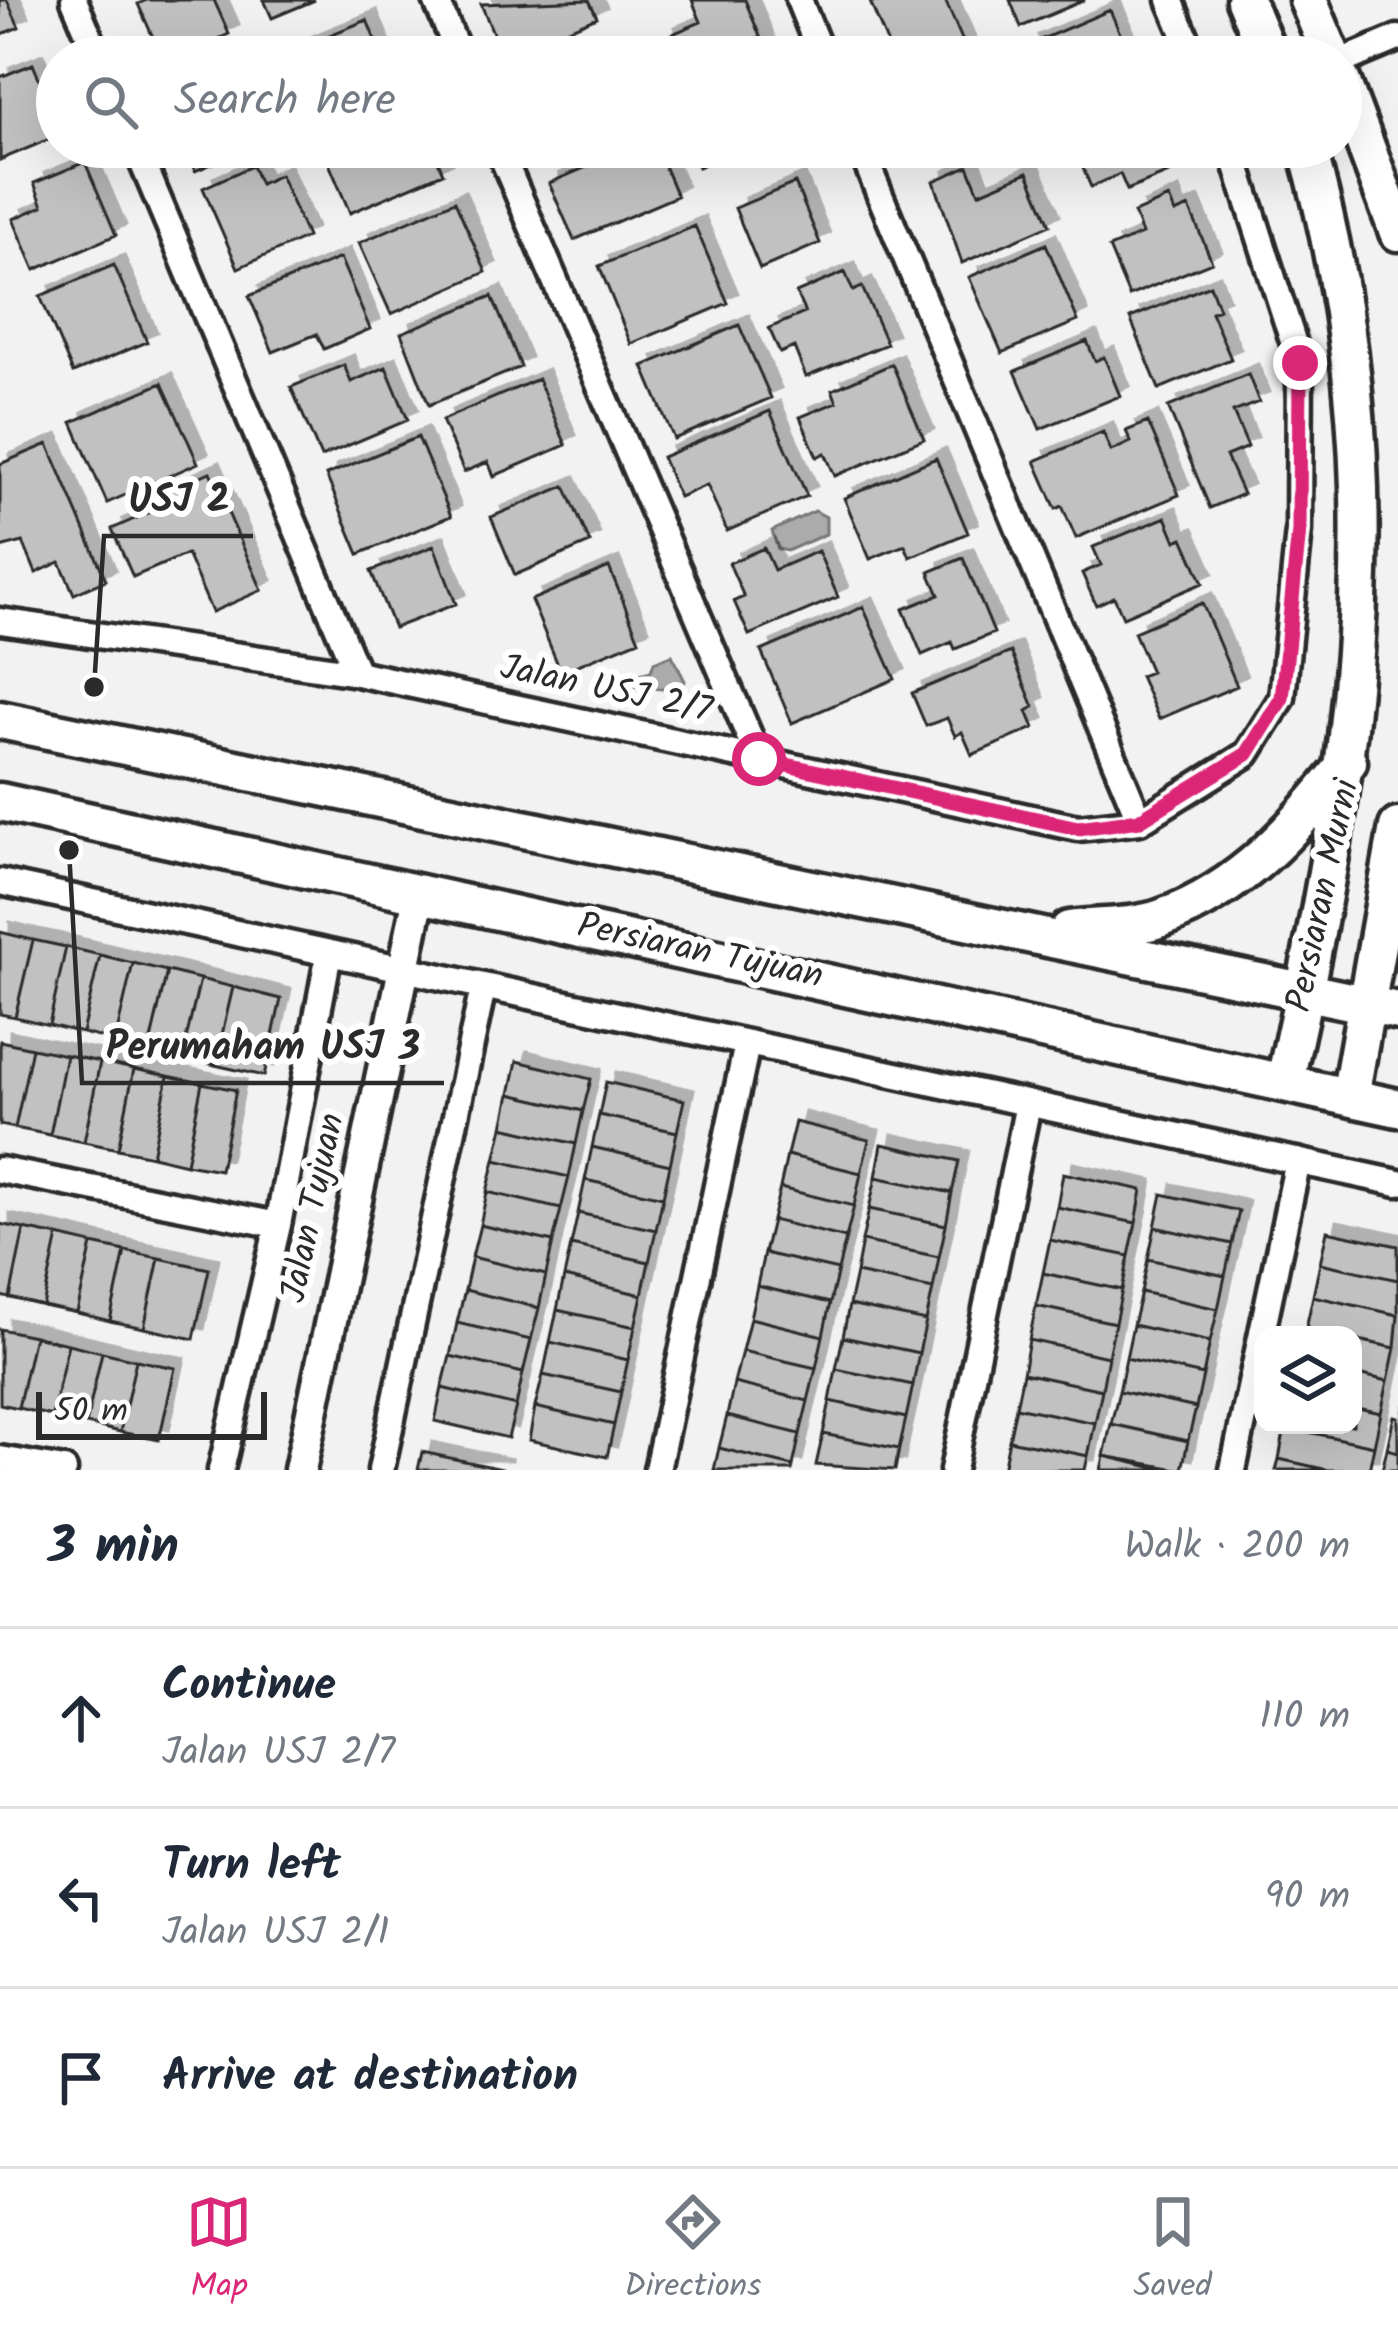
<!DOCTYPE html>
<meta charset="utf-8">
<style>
:root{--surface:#fff;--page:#f6f6f7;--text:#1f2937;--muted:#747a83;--line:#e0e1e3;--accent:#db2777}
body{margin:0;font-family:Kalam,sans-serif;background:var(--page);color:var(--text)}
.controls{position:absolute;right:36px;bottom:36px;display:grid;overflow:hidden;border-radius:24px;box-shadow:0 12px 48px #0002}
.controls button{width:108px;height:108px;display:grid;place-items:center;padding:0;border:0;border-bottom:3px solid var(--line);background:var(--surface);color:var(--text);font:60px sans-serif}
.scale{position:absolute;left:36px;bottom:30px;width:231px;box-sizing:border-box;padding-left:12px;border:6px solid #2b2b2b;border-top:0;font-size:33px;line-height:42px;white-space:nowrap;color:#2b2b2b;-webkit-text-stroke:9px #fff;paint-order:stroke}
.stop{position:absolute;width:36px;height:36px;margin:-27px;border:9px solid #db2777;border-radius:50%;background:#fff}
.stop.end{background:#db2777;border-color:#fff;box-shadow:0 3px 12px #0008}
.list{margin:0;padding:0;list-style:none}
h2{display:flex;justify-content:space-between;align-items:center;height:156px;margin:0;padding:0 48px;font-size:51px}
h2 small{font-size:39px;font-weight:400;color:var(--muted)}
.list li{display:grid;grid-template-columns:78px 1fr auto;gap:36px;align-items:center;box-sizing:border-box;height:180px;padding:0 48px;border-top:3px solid var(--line)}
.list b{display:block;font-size:45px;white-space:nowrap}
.list p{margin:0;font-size:39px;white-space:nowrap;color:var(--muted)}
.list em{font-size:39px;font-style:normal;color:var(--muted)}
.icon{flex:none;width:66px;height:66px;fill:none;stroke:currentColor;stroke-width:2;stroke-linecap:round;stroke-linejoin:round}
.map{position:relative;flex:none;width:1398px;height:1470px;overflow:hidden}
.search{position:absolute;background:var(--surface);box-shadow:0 12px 48px #0002;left:36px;right:36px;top:36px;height:132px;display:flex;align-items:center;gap:30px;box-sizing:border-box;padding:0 42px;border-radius:66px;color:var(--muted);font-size:45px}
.sheet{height:696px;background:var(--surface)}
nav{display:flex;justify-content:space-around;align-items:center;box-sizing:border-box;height:168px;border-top:3px solid var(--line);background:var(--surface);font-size:33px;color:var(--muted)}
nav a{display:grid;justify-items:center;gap:6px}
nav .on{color:var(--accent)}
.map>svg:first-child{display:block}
</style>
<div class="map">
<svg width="1398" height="1470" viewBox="0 0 1398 1470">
<defs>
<filter id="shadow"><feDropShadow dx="10" dy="-10" stdDeviation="0" flood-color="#0004"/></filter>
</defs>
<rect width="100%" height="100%" fill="#f2f2f2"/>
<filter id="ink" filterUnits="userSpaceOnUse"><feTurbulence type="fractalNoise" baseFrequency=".00833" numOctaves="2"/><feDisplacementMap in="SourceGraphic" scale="24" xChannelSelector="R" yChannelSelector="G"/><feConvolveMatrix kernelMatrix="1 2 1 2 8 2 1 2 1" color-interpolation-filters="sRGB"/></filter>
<g filter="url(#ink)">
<path fill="#ababab" stroke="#787878" stroke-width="3" d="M 815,511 L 826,517 L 826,534 L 787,551 L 778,549 L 772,531 Z
M 672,655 L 685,681 L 681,691 L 633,686 L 629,677 L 651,671 L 654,662 Z"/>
<path fill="#c1c1c1" stroke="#2b2b2b" stroke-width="3" filter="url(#shadow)" d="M 0,0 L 7,0 L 19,27 L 0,35 Z
M 147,0 L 214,0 L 229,34 L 178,57 L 162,57 L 138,4 Z
M 264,0 L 315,0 L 272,18 Z
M 589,0 L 597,17 L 503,57 L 481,4 Z
M 692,0 L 745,0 L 766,51 L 752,57 L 673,57 L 665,37 L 701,22 Z
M 945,0 L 967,51 L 954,57 L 893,57 L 870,2 Z
M 1010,0 L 1085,0 L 1021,27 Z
M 1110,10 L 1130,57 L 1033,57 L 1028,45 Z
M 367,20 L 382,57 L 301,57 L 297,48 Z
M 596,43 L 602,57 L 565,57 Z
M 33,64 L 57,122 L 57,136 L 0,160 L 0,77 Z
M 185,147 L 251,147 L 195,171 Z
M 322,147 L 432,147 L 443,173 L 350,213 Z
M 633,147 L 656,147 L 677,196 L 574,240 L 549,183 Z
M 689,147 L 745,147 L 698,167 Z
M 915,147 L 959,147 L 921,163 Z
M 1074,147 L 1164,147 L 1174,171 L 1127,190 L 1120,174 L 1091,187 Z
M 85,162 L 116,235 L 35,270 L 13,219 L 43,206 L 34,183 Z
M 252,166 L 260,184 L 280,175 L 307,237 L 238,268 L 203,188 Z
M 968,166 L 979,193 L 1028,172 L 1050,225 L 962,263 L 934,181 Z
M 795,183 L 820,243 L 760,269 L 735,208 Z
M 1169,198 L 1175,213 L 1189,207 L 1212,262 L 1129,296 L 1109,248 L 1142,234 L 1134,213 Z
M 455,201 L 486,272 L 391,314 L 359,243 Z
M 695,226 L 728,303 L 631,344 L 599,266 Z
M 1046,244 L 1078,321 L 1002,353 L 969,277 Z
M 340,258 L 370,329 L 324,349 L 317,334 L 273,352 L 249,296 Z
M 114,265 L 147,342 L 73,373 L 40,296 Z
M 845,272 L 853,291 L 862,287 L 887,344 L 806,377 L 794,347 L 780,353 L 769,328 L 805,313 L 796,293 Z
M 1210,285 L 1219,309 L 1211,312 L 1231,359 L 1159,389 L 1130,318 Z
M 492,296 L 521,367 L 429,405 L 401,333 Z
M 739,325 L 771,398 L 674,439 L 643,366 Z
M 1087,341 L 1095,361 L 1104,357 L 1120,396 L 1040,429 L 1015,371 Z
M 892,364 L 924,439 L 835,476 L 825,453 L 817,457 L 800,417 L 837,402 L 832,390 Z
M 344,365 L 351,382 L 386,367 L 408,420 L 321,457 L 291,387 Z
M 1248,374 L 1259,402 L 1233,412 L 1248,447 L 1226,456 L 1243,494 L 1210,508 L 1168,407 Z
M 538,379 L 566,445 L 494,476 L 488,462 L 464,472 L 442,420 Z
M 162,383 L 198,463 L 107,503 L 72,422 Z
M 770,411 L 807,496 L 727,531 L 707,485 L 679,497 L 662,457 Z
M 1148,422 L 1179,495 L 1076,538 L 1062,506 L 1056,509 L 1035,461 L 1103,432 L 1111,451 L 1131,442 L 1126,431 Z
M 418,437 L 451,516 L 359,554 L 326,475 Z
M 48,444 L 106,580 L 74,594 L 60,562 L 36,573 L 23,542 L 0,548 L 0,464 Z
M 936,458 L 968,533 L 910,557 L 905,545 L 870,559 L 844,498 Z
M 210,472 L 262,590 L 212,612 L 187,554 L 133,577 L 112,529 L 148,513 L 143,502 Z
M 565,486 L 590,543 L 515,575 L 491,517 Z
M 1166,517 L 1176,541 L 1183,538 L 1203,583 L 1123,617 L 1114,597 L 1096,605 L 1082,573 L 1101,565 L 1093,547 Z
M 434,546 L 456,604 L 394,628 L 371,571 Z
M 764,548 L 774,570 L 818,551 L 838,597 L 749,635 L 734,601 L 744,597 L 729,563 Z
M 963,558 L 994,633 L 955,649 L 952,642 L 922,655 L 903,609 L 939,595 L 929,572 Z
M 609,567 L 639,640 L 561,672 L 531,600 Z
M 1202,603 L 1237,686 L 1159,719 L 1140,676 L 1151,672 L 1134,632 Z
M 863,607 L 895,679 L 792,723 L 761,651 Z
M 1011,652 L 1034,707 L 1027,711 L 1034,728 L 972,755 L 962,732 L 955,736 L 947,718 L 926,726 L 912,693 Z
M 0,932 L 33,940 L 15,1017 L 0,1014 Z
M 33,940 L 66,947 L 49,1025 L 15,1017 Z
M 66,947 L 100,955 L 82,1033 L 49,1025 Z
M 100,955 L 133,963 L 115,1041 L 82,1033 Z
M 133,963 L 167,971 L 149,1049 L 115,1041 Z
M 167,971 L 200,979 L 182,1057 L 149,1049 Z
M 200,979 L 233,987 L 215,1065 L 182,1057 Z
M 233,987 L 281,999 L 264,1076 L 215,1065 Z
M 0,1041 L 32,1048 L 15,1128 L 0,1125 Z
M 32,1048 L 66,1055 L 50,1135 L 15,1128 Z
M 66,1055 L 100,1062 L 84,1142 L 50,1135 Z
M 517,1061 L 591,1079 L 583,1111 L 510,1094 Z
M 100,1062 L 134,1069 L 118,1149 L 84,1142 Z
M 134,1069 L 168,1076 L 152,1156 L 118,1149 Z
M 168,1076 L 202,1083 L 186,1164 L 152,1156 Z
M 606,1082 L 684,1100 L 677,1132 L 599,1115 Z
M 202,1083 L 236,1090 L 220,1170 L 186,1164 Z
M 510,1094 L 583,1111 L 576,1144 L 503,1127 Z
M 599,1115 L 677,1132 L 670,1165 L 592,1147 Z
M 795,1122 L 869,1140 L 861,1173 L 787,1155 Z
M 503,1127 L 576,1144 L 569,1177 L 495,1160 Z
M 882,1144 L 959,1161 L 952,1193 L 876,1177 Z
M 592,1147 L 670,1165 L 663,1197 L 585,1180 Z
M 787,1155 L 861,1173 L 854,1206 L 780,1188 Z
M 495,1160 L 569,1177 L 561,1209 L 487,1192 Z
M 1063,1173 L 1142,1190 L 1136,1223 L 1057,1207 Z
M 876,1177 L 952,1193 L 946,1225 L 869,1209 Z
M 585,1180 L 663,1197 L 656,1230 L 578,1213 Z
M 780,1188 L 854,1206 L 846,1238 L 772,1220 Z
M 487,1192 L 561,1209 L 553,1242 L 480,1225 Z
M 1162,1194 L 1239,1211 L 1232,1244 L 1155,1227 Z
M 1057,1207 L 1136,1223 L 1129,1256 L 1050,1240 Z
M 869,1209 L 946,1225 L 939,1257 L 862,1241 Z
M 578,1213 L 656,1230 L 649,1262 L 571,1245 Z
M 772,1220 L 846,1238 L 838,1270 L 764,1253 Z
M 0,1224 L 24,1229 L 10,1298 L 0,1296 Z
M 480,1225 L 553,1242 L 546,1275 L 472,1257 Z
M 1155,1227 L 1232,1244 L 1225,1276 L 1148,1259 Z
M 24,1229 L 58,1236 L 43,1306 L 10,1298 Z
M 1327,1231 L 1398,1246 L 1398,1280 L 1320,1263 Z
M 58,1236 L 92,1244 L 77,1313 L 43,1306 Z
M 1050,1240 L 1129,1256 L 1122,1290 L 1043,1273 Z
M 862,1241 L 939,1257 L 933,1289 L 856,1273 Z
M 92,1244 L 125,1251 L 110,1321 L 77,1313 Z
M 571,1245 L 649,1262 L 642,1295 L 564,1277 Z
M 125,1251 L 159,1258 L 144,1328 L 110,1321 Z
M 764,1253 L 838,1270 L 830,1303 L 757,1286 Z
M 472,1257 L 546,1275 L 539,1308 L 465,1290 Z
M 159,1258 L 209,1269 L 194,1339 L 144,1328 Z
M 1148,1259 L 1225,1276 L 1218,1309 L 1141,1292 Z
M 1320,1263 L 1398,1280 L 1398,1315 L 1313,1296 Z
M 856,1273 L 933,1289 L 926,1321 L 849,1305 Z
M 1043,1273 L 1122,1290 L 1115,1323 L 1036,1306 Z
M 564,1277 L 642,1295 L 635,1327 L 557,1310 Z
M 757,1286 L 830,1303 L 823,1336 L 750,1318 Z
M 465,1290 L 539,1308 L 531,1340 L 457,1323 Z
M 1141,1292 L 1218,1309 L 1210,1342 L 1133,1325 Z
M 1313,1296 L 1398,1315 L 1395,1348 L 1306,1328 Z
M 849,1305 L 926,1321 L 919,1353 L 843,1337 Z
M 1036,1306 L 1115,1323 L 1108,1357 L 1029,1340 Z
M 557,1310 L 635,1327 L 628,1360 L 550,1342 Z
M 750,1318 L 823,1336 L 816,1368 L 742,1351 Z
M 457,1323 L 531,1340 L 523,1373 L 450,1356 Z
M 1133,1325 L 1210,1342 L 1203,1375 L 1126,1358 Z
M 0,1329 L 34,1336 L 18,1408 L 0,1404 Z
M 34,1336 L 68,1344 L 52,1416 L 18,1408 Z
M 843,1337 L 919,1353 L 913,1385 L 836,1369 Z
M 1353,1339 L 1395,1348 L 1388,1381 L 1353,1373 Z
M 1029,1340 L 1108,1357 L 1102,1390 L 1023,1373 Z
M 550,1342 L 628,1360 L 621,1392 L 543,1375 Z
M 68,1344 L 102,1352 L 86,1424 L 52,1416 Z
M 742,1351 L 816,1368 L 808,1401 L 734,1383 Z
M 102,1352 L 136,1360 L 120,1432 L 86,1424 Z
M 450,1356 L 523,1373 L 516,1406 L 442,1388 Z
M 1126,1358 L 1203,1375 L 1196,1408 L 1119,1391 Z
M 136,1360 L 175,1368 L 159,1440 L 120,1432 Z
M 836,1369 L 913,1385 L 906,1418 L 830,1401 Z
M 1023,1373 L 1102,1390 L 1095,1423 L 1016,1407 Z
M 1353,1373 L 1388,1381 L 1381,1413 L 1353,1407 Z
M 543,1375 L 621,1392 L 614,1425 L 535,1407 Z
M 734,1383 L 808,1401 L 800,1434 L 727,1416 Z
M 442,1388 L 516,1406 L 508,1438 L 435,1421 Z
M 1119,1391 L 1196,1408 L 1188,1441 L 1111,1424 Z
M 830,1401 L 906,1418 L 899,1449 L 823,1434 Z
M 535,1407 L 614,1425 L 607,1457 L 529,1440 Z
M 1016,1407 L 1095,1423 L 1088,1456 L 1009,1440 Z
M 1353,1407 L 1381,1413 L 1374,1446 L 1285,1427 L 1353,1425 Z
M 727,1416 L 800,1434 L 793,1466 L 719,1448 Z
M 1394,1416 L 1398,1417 L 1398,1452 L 1387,1449 Z
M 1111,1424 L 1188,1441 L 1182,1470 L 1104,1456 Z
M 1285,1427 L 1374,1446 L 1369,1470 L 1328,1470 L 1279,1459 Z
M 823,1434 L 899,1449 L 895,1470 L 816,1465 Z
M 1009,1440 L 1088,1456 L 1085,1470 L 1003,1470 Z
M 719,1448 L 793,1466 L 792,1470 L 714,1470 Z
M 1387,1449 L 1398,1452 L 1398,1470 L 1382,1470 Z
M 422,1452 L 502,1469 L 502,1470 L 418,1470 Z
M 1104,1456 L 1164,1470 L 1101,1470 Z
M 1279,1459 L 1328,1470 L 1276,1470 Z"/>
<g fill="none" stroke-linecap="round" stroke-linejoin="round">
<g stroke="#2b2b2b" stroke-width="33">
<path id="minor" d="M 74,0 L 98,57
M 436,0 L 460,57
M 799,0 L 822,57
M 1170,0 L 1194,57
M 1341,62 L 1398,38
M 136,147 L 357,673
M 498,147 L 759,759
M 860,147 L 1140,821
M 0,621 L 357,673 L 1078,828 L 1140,821 L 1247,754 L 1282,698 L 1299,530 L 1300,363 L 1231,147
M 0,882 L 1398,1183
M 0,1170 L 278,1225
M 0,1459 L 64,1470
M 221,1470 L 278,1225 L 329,953
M 381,1470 L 483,988
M 657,1470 L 747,1044
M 953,1470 L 1028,1104
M 1233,1470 L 1298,1161"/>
</g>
<g stroke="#2b2b2b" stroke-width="39">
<path id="tertiary" d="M 300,1470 L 420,891"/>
</g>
<g stroke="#2b2b2b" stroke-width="45">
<path id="secondary" d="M 1245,0 L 1269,57
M 1308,0 L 1332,57
M 1341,80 L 1398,232
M 0,720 L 1398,1011
M 0,802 L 1398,1108
M 1069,930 C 1098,926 1135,928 1162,918 C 1243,889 1296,827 1348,762
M 1285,1080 C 1358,756 1398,470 1307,147
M 1350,1097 L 1398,827"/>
</g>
<use href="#minor" stroke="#fff" stroke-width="24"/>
<use href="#tertiary" stroke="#fff" stroke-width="30"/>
<use href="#secondary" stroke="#fff" stroke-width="36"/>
</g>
</g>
<g fill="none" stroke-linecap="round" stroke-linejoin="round" filter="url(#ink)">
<path stroke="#db2777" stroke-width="15" d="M 759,759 L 1078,828 L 1140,820 L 1247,754 L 1282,698 L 1299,530 L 1300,363"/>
</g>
<g text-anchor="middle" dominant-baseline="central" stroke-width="12" stroke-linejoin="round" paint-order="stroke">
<g font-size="36" fill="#2b2b2b" stroke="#fff">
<text transform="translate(606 690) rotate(12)">Jalan USJ 2/7</text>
<text transform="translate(1324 896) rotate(-78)">Persiaran Murni</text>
<text transform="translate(700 952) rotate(12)">Persiaran Tujuan</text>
<text transform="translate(314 1208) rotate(-78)">Jalan Tujuan</text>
</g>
</g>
<path fill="none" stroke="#2b2b2b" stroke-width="4.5" d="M94 687L104 536H253M69 850L82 1083H444"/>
<g fill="#2b2b2b" stroke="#fff" stroke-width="4.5">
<circle cx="94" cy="687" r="12"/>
<circle cx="69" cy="850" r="12"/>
</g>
<g font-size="39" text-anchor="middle" font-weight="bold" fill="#2b2b2b" stroke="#fff" stroke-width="12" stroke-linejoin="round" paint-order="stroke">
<text x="179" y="512">USJ 2</text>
<text x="263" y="1059">Perumaham USJ 3</text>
</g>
</svg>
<div class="controls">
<button><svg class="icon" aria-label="layers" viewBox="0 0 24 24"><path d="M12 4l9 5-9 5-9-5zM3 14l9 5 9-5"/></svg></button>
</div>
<div class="scale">50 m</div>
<div class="stop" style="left:759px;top:759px"></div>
<div class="stop end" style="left:1300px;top:363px"></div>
<div class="search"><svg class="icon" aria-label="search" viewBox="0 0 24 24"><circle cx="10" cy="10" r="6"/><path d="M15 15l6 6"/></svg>Search here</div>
</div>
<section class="sheet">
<h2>3 min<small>Walk · 200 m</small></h2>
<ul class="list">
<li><svg class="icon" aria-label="ahead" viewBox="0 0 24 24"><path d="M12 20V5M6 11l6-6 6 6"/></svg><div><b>Continue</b><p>Jalan USJ 2/7</p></div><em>110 m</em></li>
<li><svg class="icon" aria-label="left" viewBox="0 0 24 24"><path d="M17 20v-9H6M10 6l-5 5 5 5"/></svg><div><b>Turn left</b><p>Jalan USJ 2/1</p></div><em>90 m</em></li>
<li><svg class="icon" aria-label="arrive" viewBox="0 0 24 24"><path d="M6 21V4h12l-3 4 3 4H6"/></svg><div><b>Arrive at destination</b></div></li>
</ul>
</section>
<nav>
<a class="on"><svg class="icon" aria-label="map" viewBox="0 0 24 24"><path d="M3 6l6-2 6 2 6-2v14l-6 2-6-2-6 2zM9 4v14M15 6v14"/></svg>Map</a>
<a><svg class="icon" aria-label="directions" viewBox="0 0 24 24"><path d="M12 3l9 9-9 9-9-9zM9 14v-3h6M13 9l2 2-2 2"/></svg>Directions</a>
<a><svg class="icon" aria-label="saved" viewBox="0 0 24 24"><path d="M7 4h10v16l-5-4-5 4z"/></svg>Saved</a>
</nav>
